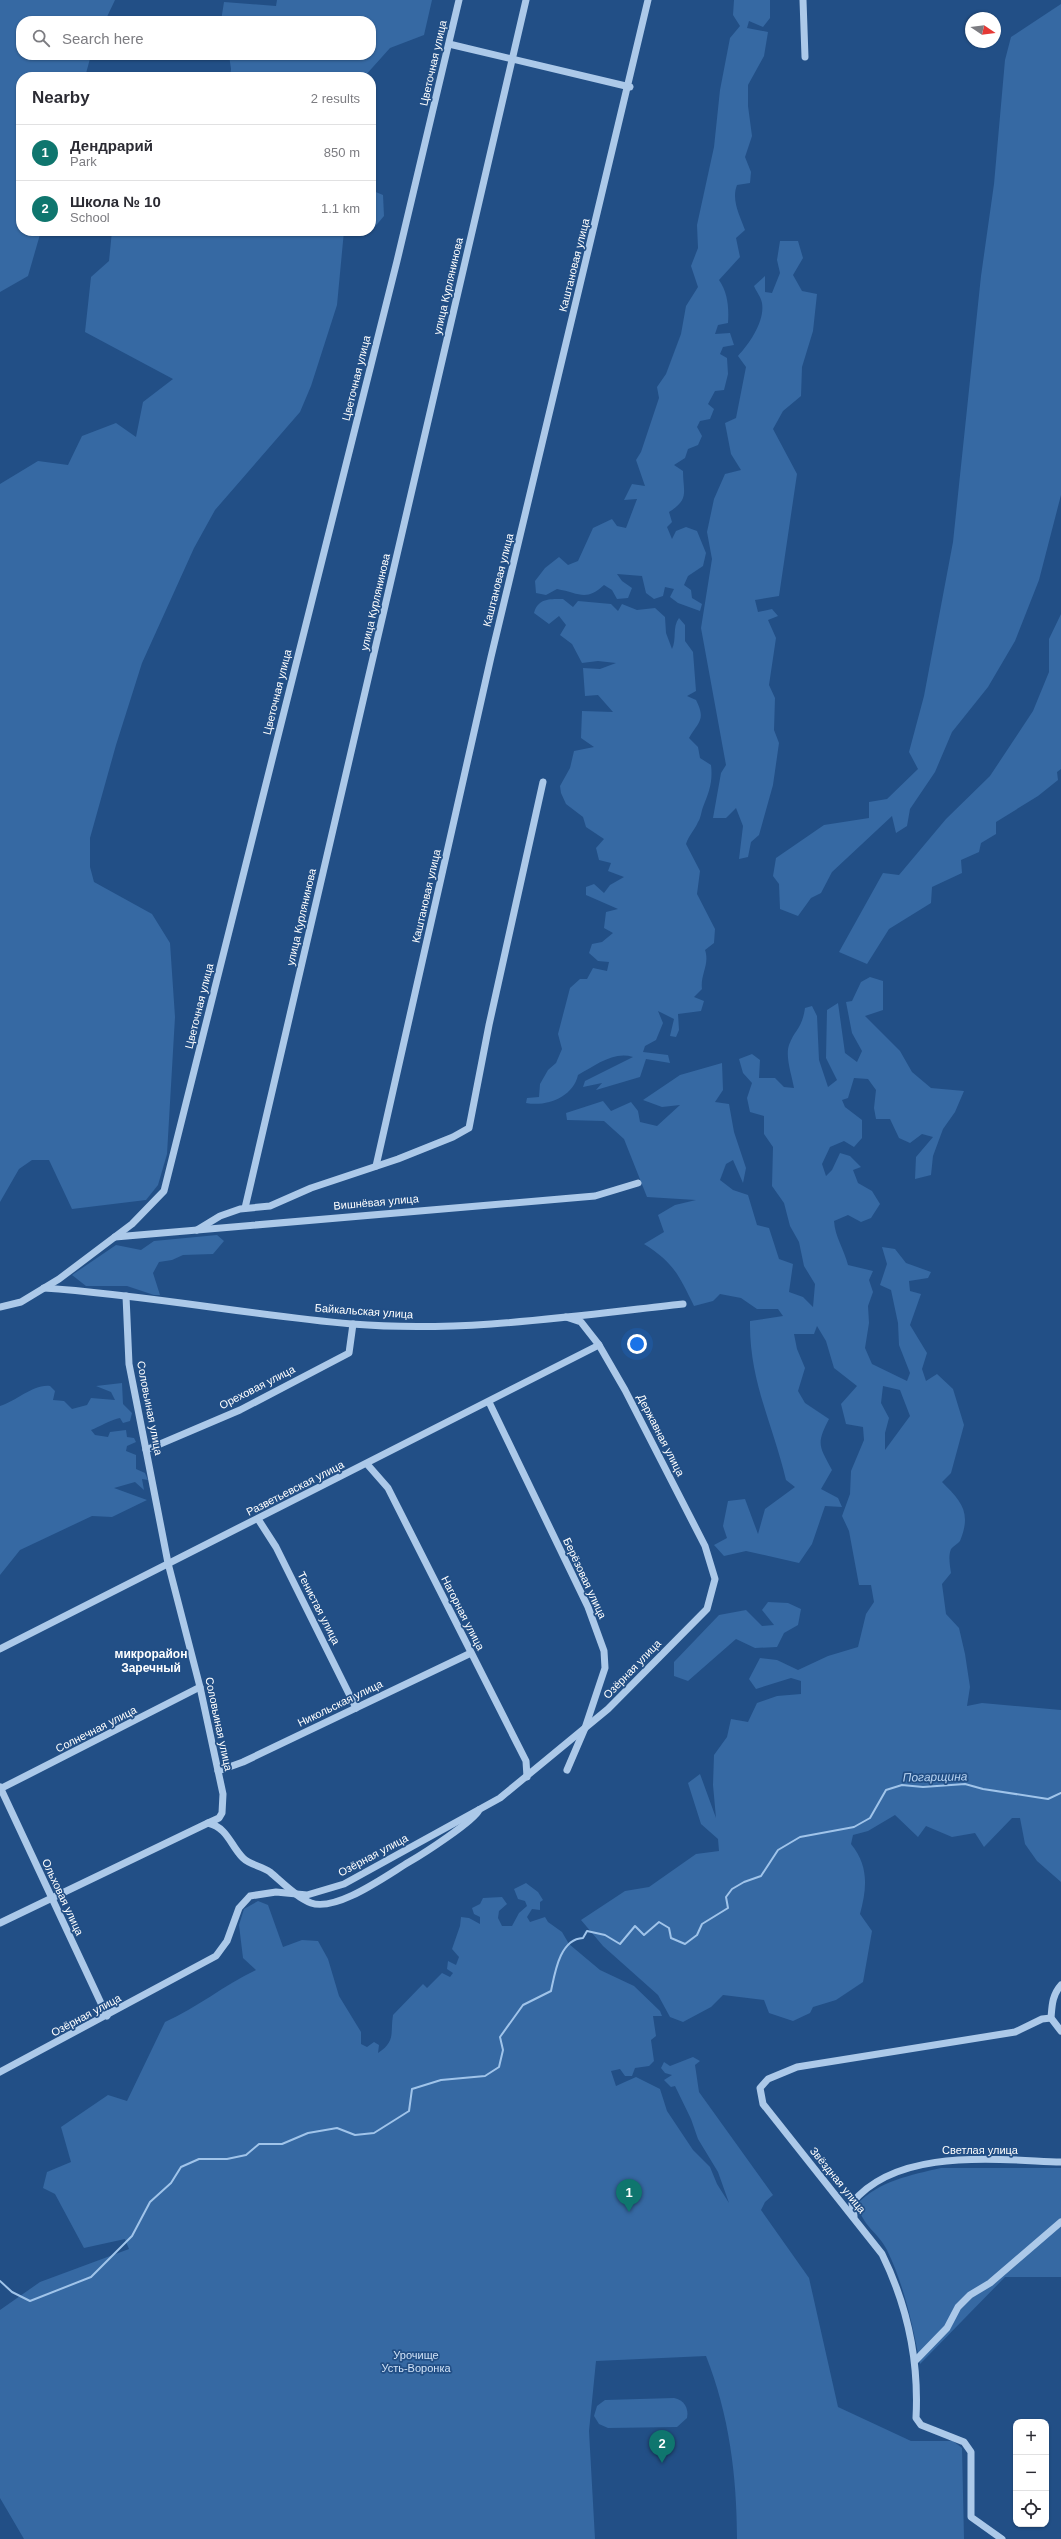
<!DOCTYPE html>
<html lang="en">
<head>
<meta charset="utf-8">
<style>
	:root { --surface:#fff; --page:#f7f7f7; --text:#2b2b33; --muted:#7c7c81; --line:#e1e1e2; --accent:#0f766e }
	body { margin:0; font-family:Helvetica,sans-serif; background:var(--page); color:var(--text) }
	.controls { position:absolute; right:12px; bottom:12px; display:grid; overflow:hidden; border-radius:8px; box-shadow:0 1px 3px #0004 }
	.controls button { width:36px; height:36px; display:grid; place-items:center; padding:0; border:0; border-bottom:1px solid var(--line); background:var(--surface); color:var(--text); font:20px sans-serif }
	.compass { position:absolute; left:965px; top:12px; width:36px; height:36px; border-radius:50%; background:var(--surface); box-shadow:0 1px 3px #0004; rotate:103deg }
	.you { position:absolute; left:637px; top:1344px; width:14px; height:14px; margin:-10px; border:3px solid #fff; border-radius:50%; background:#1a73e8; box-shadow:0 0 0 6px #1a73e833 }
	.badge { display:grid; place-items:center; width:26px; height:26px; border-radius:50%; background:var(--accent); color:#fff; font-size:13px; font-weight:700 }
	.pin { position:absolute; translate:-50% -33px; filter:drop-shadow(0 1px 2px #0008) }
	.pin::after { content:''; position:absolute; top:21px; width:14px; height:12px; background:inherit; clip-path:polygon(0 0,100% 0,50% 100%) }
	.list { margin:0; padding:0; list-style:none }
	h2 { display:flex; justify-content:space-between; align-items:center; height:52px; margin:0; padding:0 16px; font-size:17px }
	h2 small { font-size:13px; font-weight:400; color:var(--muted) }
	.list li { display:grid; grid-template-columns:26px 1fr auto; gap:12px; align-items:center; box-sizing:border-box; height:56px; padding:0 16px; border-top:1px solid var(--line) }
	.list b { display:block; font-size:15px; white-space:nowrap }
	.list p { margin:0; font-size:13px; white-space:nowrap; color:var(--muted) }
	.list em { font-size:13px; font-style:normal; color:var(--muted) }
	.icon { flex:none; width:22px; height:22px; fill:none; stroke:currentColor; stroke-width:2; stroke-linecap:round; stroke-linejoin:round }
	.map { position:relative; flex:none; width:1061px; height:2539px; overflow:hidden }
	.search { position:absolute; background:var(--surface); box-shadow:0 1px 3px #0004; left:16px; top:16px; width:360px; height:44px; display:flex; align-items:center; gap:10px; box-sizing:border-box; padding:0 14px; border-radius:16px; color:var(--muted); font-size:15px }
	.panel { position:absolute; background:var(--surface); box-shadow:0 1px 3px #0004; left:16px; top:72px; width:360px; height:164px; border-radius:16px }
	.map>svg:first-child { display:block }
	.green { fill:#3669a3; fill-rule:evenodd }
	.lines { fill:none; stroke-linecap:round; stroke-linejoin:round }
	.stream { stroke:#a0c4ea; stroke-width:2 }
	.minor { stroke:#acc9e9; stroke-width:7 }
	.labels { text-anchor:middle; stroke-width:3.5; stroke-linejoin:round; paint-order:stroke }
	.street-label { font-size:11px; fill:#fff; stroke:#224f86 }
	.park-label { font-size:11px; fill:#d0e2f7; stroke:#224f86 }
	.neighbourhood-label { font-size:12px; font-weight:bold; fill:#fff; stroke:#224f86 }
	.water-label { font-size:12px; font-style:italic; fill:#b7d3f1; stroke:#224f86 }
</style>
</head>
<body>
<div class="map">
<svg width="1061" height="2539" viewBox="0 0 1061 2539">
	<rect width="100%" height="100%" fill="#224f86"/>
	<g class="green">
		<polygon points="0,0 115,0 105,21 21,21 21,55 91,55 85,77 21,77 21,231 41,231 28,276 0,292"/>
		<polygon points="277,0 432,0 424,35 390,48 364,77 230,77 231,69 229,55 371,55 371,21 221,21 224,2 276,6"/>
		<path d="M734 0H770V18L763 27 749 21 747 28 768 32 764 56 748 85V106L752 136 745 157 751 172 750 183 737 185C731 200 740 216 745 230L736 238 740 257 719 280C728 293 729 308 728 323L718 325 715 334 730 333 734 345 723 347 720 354 727 358 728 374 724 390 715 391 708 404 714 409 710 419 700 421 697 427 702 436 698 445 688 449 685 458 674 465 683 471C683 492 690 499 669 512L672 522 667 527 672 539 676 531 686 527 697 531 706 553 703 566 688 576 684 585 691 590 692 598 702 604 700 611 678 603 670 597 674 589 665 587 663 596 654 599 646 593 642 576 617 574 622 581 632 588 628 598 617 599 612 590 604 585C586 602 579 593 557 589L546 595 536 593 535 581 545 568 559 557 568 565 578 561 593 528 612 519 617 526 626 528 637 499 624 500 632 484 645 486 636 460 641 452 659 398 657 387 666 374 681 334 686 306 698 287 691 266 698 248 697 225 714 147 720 90 730 38 740 26 733 15Z"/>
		<polygon points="1061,4 1061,495 1039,580 1015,641 988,687 952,732 935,772 910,809 907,826 896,833 892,816 832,872 821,893 811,898 798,916 780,909 779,884 773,876 776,858 824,825 869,818 869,802 887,799 918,769 909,752 924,696 953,542 981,276 994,184 1005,60 1011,37"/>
		<polygon points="371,190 383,195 384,216 373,229 371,228"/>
		<polygon points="112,231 344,231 337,305 311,386 300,412 215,510 194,548 142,663 116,745 90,838 90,867 94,882 152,914 170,943 175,1017 167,1154 158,1185 146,1200 72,1209 49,1160 32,1160 19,1169 0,1202 0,484 38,461 68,465 82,436 116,423 136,437 143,402 173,379 85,332 91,277 109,261"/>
		<path d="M780 241H798L803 258 793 275 802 291 817 294 813 331 802 367 801 396 783 411 773 429 797 474 779 596 755 600 758 612 772 609 778 616 768 620 776 638 769 685 775 698 774 730 779 743 773 785 759 835 751 842 748 857 739 859 743 826 736 808 726 818H713L721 773 726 765 701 628 712 559 707 532 714 499 725 474 741 470 731 454 725 423 736 418 746 367 738 356C750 343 765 321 762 303 761 297 756 291 754 286L765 276V292L772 293 780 273 777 260Z"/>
		<path d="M563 599 573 607 578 601 611 604 618 611 622 604 637 610 655 608 665 617 666 633 672 649C677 639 672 627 679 618L685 625V641L693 652 696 691 687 696 696 700C706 720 699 721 689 738L698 747 700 758 711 765C713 782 709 792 703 807 701 812 701 818 698 822 694 831 689 835 686 844L700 871 697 894 715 929 714 943 705 950C710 964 700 975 702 989L694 997 704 1001 701 1011 678 1014 679 1030 676 1037 670 1036 674 1019 658 1011 663 1023 656 1040 645 1046 643 1052 668 1055 670 1063 646 1059 640 1077 596 1090 602 1083 583 1087 585 1081 633 1057C613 1051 595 1066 578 1075 573 1097 547 1107 526 1103L527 1098 539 1097 540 1084 548 1070 556 1063 562 1049 558 1034 570 988 580 979H587L593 968 607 971 609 962 598 961 589 953 592 944 602 942 613 933 604 928 606 912 618 909 586 895V887L594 884 604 893 610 885 624 877 608 871 611 863 599 860 596 848 604 839 586 827 583 817 566 804 561 793 560 786 570 768 574 751 594 747 581 738 582 711 613 712 598 695 585 696 583 668 600 669 616 663 598 661 582 663 572 644 560 635 566 625 559 616 549 624 534 613C538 598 550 599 563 599Z"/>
		<polygon points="1061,614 1061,769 1057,772 1058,780 1038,796 996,822 996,834 981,843 979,852 961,860 962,873 932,887 931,903 889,929 867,964 839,952 883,873 899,875 946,819 990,776 1033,711 1049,672 1049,639"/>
		<path d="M870 977 883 981V1010L865 1016 900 1051 912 1072 931 1088 964 1091 955 1112 943 1129 933 1156 931 1175 915 1179 916 1157 933 1137 922 1134 910 1143 899 1138 890 1119H876L874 1108 876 1090 868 1079 854 1078 848 1098 842 1100 845 1107 862 1120V1138L854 1147 844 1141 830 1147 822 1164 826 1176 832 1170 840 1153 850 1156 861 1167 853 1170 858 1183 872 1191 880 1204 871 1218 861 1222 848 1215 834 1221C835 1237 844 1249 848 1265L873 1271 869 1280 873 1292 868 1306 869 1323 865 1348 872 1364 907 1381 910 1373 899 1345 898 1323 891 1290 880 1285 887 1264 882 1247 895 1249 906 1263 931 1272 928 1278 909 1281 910 1291 921 1294 910 1325 927 1353 922 1369 926 1381 937 1374 953 1389 964 1425 951 1473 942 1482C961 1501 972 1512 960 1541 958 1544 953 1546 951 1549 948 1556 950 1566 951 1573L942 1584 946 1614 959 1628 965 1654 970 1687 967 1706 982 1703 1061 1710V1882L1037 1861 1025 1844 1020 1818H1012L984 1847 975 1833 952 1837 926 1826 918 1837 895 1815 868 1831 853 1835 851 1844C869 1866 867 1888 860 1914L872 1931 863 1982 836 2000 813 2007 810 2013 793 2021 769 2013 764 2000 723 1995 711 2007 683 2022 670 2017 658 1995 603 1946 581 1920 625 1891 649 1887 696 1854 719 1851 718 1839 701 1824 688 1783 700 1774 716 1818 713 1785 714 1755 727 1737 731 1719 748 1722 757 1703 777 1696 801 1694V1681L791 1678 756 1689 749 1679 760 1658 777 1660 798 1670 828 1656 858 1647 866 1614 874 1602 871 1585H859L849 1531 842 1516 850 1494 851 1471 864 1440 863 1427 846 1424 841 1404 857 1386 834 1368 826 1341 817 1326 814 1334H794L797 1349 805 1368 798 1391 805 1403 829 1419C816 1444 819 1446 832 1470L821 1489 838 1498 842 1507 825 1506 812 1544 799 1563 746 1551 724 1556 714 1545 727 1538 723 1526 728 1501 745 1499 758 1534 765 1509 795 1487 786 1480C773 1424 749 1381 750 1321L783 1316 778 1309H757L741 1298 720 1294 713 1301 694 1306C679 1275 673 1262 644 1244L664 1232 658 1215 675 1205 696 1200 647 1197 624 1139 604 1121 567 1120 566 1113 603 1101 611 1111 631 1102 638 1111 640 1122 657 1126 680 1105 662 1107 643 1100 680 1075 722 1063 723 1090 715 1102 729 1104 734 1132 746 1168 743 1183 733 1160 726 1164 720 1180 733 1190 748 1195 757 1225 769 1228 779 1259 793 1264 789 1292 803 1297 813 1307 815 1284 804 1266 799 1242 790 1226 784 1203 772 1186 773 1147 764 1134V1116L750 1112 747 1098 752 1083 743 1073 739 1059 752 1054 760 1060 759 1078H775L784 1087 794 1088C792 1076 785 1057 789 1045 795 1029 802 1029 805 1008L812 1006 817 1016 819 1060 828 1087 837 1080 826 1058 827 1010 838 1003 845 1053 857 1062 862 1051 852 1033 846 1002 852 1001 861 982ZM883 1386 900 1390 910 1416 885 1450V1433L889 1418 881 1403Z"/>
		<polygon points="217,1235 224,1241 213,1254 183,1255 172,1260 159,1262 153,1273 160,1295 154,1295 127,1286 86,1286 72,1275 116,1245 141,1250 154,1241"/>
		<path d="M122 1383 123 1404 132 1413 130 1421 123 1423 120 1418C112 1419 99 1427 91 1430L95 1435 108 1437 110 1432 126 1430 127 1437 134 1438 136 1442 127 1446 126 1451 136 1455V1469L145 1473 148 1480 142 1479 144 1490 135 1482 114 1488 147 1500 112 1517 92 1516 20 1550 0 1575V1406C17 1401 33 1384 50 1386L55 1391 53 1400 64 1401 72 1409 87 1405 91 1398 115 1400 111 1392 96 1386Z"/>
		<polygon points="768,1602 788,1603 801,1609 798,1625 784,1633 777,1647 755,1648 736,1639 688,1681 674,1676 674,1662 719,1615 746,1610 762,1626 774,1625 762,1610"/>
		<path d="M526 1883 538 1892 543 1900 540 1902V1910L532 1909 527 1917 530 1922 545 1917 548 1922 562 1932 569 1944 600 1970 634 1986 660 2011 662 2016H653L656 2036 651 2040 654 2061 649 2066 635 2068 632 2076H625L620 2069 611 2071 616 2086 636 2077 660 2089 667 2111 693 2150 710 2167 717 2184 729 2203 718 2172 698 2139 691 2119 675 2086 671 2087 664 2080 672 2075 665 2073 661 2068 664 2062 670 2066 693 2057 700 2061 695 2065 699 2092 773 2195 765 2202 761 2210 809 2278 838 2407 911 2441H953L962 2448 964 2539H737C737 2476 729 2414 706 2356L596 2361 589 2431 595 2539H24L0 2498V2310L40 2282 129 2249 125 2239 84 2248 55 2194 43 2188 47 2172 71 2162 61 2127 108 2095 127 2101 165 2022C197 2008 224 1985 256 1970L243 1958 239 1925 244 1909 258 1901 268 1905 283 1947 302 1940 318 1941 328 1959 339 1996 361 2032V2044L367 2047 374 2042 379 2045 378 2053C396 2041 390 2034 393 2015L423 1984 427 1988 442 1973 450 1977 453 1973 447 1969 448 1961 456 1965 459 1957 452 1949 460 1926 461 1917 469 1918 480 1924V1917L474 1914 472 1908 480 1904 483 1898 502 1897 507 1904 499 1911 498 1918 502 1926H512L519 1913 527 1906 525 1901 518 1899 514 1889Z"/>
		<path d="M941 2168H1061V2277H1005L920 2364C913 2326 904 2285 887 2250 878 2232 863 2227 857 2204 879 2181 911 2175 941 2168Z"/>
		<path d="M674 2398C684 2400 689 2408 687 2418L677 2427 608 2428 599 2424 594 2416 597 2406 605 2400Z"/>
	</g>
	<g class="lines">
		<path class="stream" d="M0 2281 12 2292 30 2301 91 2277 132 2236 150 2202 171 2183 181 2167 199 2159H227L246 2155 259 2144H282L308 2133 337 2128 355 2135 374 2133 409 2111 412 2089 441 2080 485 2076 499 2067 503 2050 500 2037 523 2005 551 1991C555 1972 560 1939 583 1938L587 1931 605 1935 620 1944 635 1926 644 1935 659 1922 669 1928 671 1938 685 1944 697 1935 702 1924 728 1908 726 1897 732 1889 744 1882 761 1876 778 1850 800 1837 854 1827 870 1818 886 1790 902 1785 923 1787 965 1784 983 1789 1048 1799 1061 1793"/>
		<g class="minor">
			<polyline points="803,0 805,57"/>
			<polyline points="449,44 630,87"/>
			<polyline points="376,1166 491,657 648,0"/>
			<polyline points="245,1208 526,0"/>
			<polyline points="197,1230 220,1216 240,1209 270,1206 311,1188 398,1159 453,1137 469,1128 489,1025 543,782"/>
			<polyline points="115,1237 595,1196 638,1183"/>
			<path d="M44 1288C147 1295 249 1315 352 1324 463 1333 573 1316 683 1304"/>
			<path d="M126 1296 129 1364 146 1450 168 1563 200 1687 223 1794 222 1813 219 1818 208 1823C228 1828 230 1845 243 1858 250 1865 262 1866 270 1872 282 1882 297 1898 311 1903 337 1912 387 1875 409 1862 423 1854 474 1821 479 1810"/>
			<polyline points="0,1307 21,1302 59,1279 132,1224 164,1191 397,261 459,0"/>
			<polyline points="489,1402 588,1607 604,1651 605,1668 585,1728 567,1770"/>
			<polyline points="146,1450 240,1410 349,1353 353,1324"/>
			<polyline points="367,1464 388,1488 526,1761 527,1777"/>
			<polyline points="258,1519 276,1547 356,1708"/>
			<polyline points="0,1649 599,1345"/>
			<polyline points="218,1771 243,1762 471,1653"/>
			<polyline points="0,1787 107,2016"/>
			<polyline points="0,1789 200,1687"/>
			<polyline points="0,1923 208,1823"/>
			<path d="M1061 1985C1052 1995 1052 2006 1051 2018L1061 2031"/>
			<polyline points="0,2072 216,1956 227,1941 239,1908 250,1896 276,1892 307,1895 344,1884 500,1798 608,1709 707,1609 715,1579 705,1546 625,1390 599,1345 581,1322 566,1317"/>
			<path d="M854 2216 852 2203C898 2147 996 2160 1061 2162"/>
			<polyline points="915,2361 947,2328 958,2307 970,2295 990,2283 1061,2222"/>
			<path d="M1002 2539 971 2517V2452L964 2442 921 2425 916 2418C919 2362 907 2305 882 2254L763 2104 760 2088 768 2079 797 2067 1015 2032 1042 2019 1051 2018"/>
		</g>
	</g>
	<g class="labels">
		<g class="street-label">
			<text transform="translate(433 63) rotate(-77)" y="4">Цветочная улица</text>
			<text transform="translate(574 265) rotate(-76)" y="4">Каштановая улица</text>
			<text transform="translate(448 286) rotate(-77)" y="4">улица Курлянинова</text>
			<text transform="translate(356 378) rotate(-76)" y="4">Цветочная улица</text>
			<text transform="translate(498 580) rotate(-76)" y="4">Каштановая улица</text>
			<text transform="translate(375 602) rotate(-77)" y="4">улица Курлянинова</text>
			<text transform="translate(277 692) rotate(-76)" y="4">Цветочная улица</text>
			<text transform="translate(426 896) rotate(-77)" y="4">Каштановая улица</text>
			<text transform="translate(301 917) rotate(-77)" y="4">улица Курлянинова</text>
			<text transform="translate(199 1006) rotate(-76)" y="4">Цветочная улица</text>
			<text transform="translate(376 1202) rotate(-5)" y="4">Вишнёвая улица</text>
			<text transform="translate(364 1311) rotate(4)" y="4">Байкальская улица</text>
			<text transform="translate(257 1387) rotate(-27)" y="4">Ореховая улица</text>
			<text transform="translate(150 1408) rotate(79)" y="4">Соловьиная улица</text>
			<text transform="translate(661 1435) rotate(63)" y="4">Державная улица</text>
			<text transform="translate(295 1488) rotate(-27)" y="4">Разветьевская улица</text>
			<text transform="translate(585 1578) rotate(65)" y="4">Берёзовая улица</text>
			<text transform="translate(319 1608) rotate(63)" y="4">Тенистая улица</text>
			<text transform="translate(463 1613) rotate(63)" y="4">Нагорная улица</text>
			<text transform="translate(632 1669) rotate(-46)" y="4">Озёрная улица</text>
			<text transform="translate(340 1703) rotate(-26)" y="4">Никольская улица</text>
			<text transform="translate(219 1724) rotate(78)" y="4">Соловьиная улица</text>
			<text transform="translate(96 1729) rotate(-27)" y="4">Солнечная улица</text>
			<text transform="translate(373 1855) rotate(-28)" y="4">Озёрная улица</text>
			<text transform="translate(63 1897) rotate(65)" y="4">Ольховая улица</text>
			<text transform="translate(86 2015) rotate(-28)" y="4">Озёрная улица</text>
			<text x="980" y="2154">Светлая улица</text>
			<text transform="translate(838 2180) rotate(51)" y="4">Звёздная улица</text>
		</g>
		<g class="park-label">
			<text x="416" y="2359">Урочище<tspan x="416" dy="13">Усть-Воронка</tspan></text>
		</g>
		<g class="neighbourhood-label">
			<text x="151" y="1658">микрорайон<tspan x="151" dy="14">Заречный</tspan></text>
		</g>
		<g class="water-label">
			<text transform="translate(935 1777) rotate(-1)" y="4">Погарщина</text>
		</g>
	</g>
</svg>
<div class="controls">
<button>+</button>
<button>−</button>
<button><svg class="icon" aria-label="locate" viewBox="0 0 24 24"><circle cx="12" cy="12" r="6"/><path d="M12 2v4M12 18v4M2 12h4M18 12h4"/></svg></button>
</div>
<svg class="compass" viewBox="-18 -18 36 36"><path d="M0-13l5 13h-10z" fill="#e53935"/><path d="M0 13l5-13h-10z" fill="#7c7c81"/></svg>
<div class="you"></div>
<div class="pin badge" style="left:629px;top:2212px">1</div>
<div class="pin badge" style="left:662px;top:2463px">2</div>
<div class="search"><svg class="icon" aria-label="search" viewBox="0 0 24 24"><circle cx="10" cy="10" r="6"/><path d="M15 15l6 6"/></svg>Search here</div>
<section class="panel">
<h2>Nearby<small>2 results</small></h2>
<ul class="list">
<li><span class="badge">1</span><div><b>Дендрарий</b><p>Park</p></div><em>850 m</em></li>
<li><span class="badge">2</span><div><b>Школа № 10</b><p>School</p></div><em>1.1 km</em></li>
</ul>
</section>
</div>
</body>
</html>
